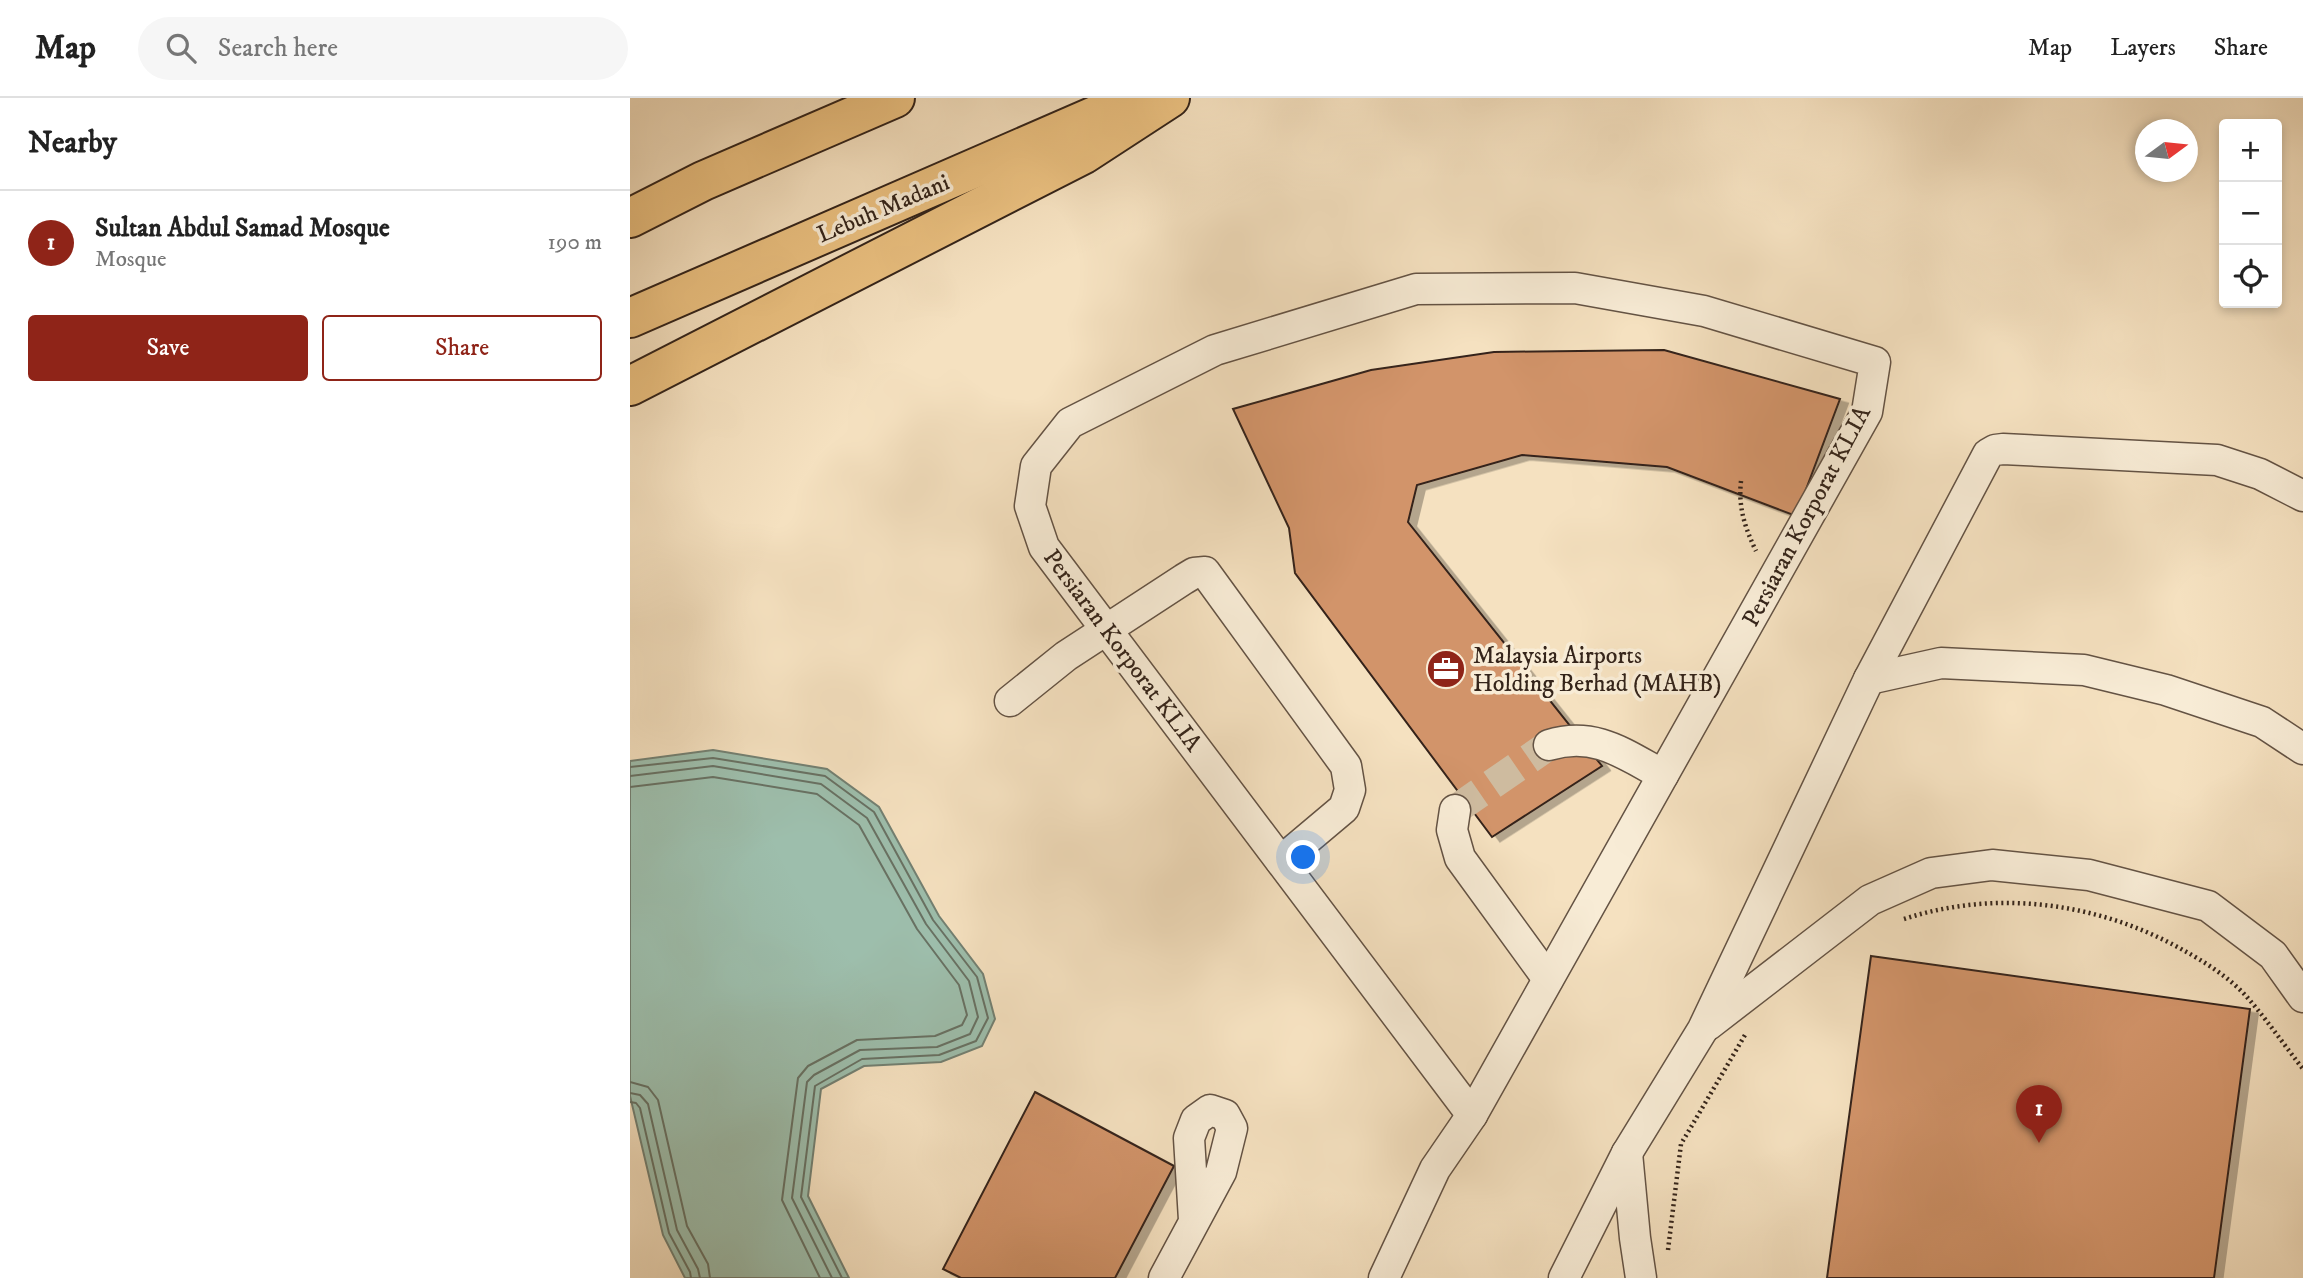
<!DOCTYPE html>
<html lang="en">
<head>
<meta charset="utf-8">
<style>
	:root { --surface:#fff; --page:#f6f6f6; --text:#222; --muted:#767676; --line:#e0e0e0; --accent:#8f2418 }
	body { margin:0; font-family:"IM FELL DW Pica",serif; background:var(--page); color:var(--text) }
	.controls { position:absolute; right:21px; top:21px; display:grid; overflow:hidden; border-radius:7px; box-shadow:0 4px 10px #0003 }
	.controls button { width:63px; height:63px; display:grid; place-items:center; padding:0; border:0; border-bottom:2px solid var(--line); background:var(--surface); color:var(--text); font:35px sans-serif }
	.compass { position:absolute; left:1505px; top:21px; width:63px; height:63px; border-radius:50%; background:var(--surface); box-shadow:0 4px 10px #0003; rotate:75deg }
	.you { position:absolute; left:674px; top:760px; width:24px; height:24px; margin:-18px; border:5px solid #fff; border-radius:50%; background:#1a73e8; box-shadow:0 0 0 10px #1a73e833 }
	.badge { display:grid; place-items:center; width:46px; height:46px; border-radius:50%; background:var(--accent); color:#fff; font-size:23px; font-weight:700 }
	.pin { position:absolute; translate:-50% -58px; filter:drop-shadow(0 2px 4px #0008) }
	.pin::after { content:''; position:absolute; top:37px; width:24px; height:21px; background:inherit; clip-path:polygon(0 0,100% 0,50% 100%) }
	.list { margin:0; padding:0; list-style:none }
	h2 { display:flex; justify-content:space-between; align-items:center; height:91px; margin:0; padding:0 28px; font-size:30px }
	h2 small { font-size:23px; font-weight:400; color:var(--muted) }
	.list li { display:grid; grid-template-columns:46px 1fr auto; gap:21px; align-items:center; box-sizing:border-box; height:105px; padding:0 28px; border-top:2px solid var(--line) }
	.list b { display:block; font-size:26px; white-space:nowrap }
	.list p { margin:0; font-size:23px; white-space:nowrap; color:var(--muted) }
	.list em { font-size:23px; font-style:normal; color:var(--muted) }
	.actions { display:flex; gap:14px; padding:21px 28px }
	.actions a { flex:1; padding:16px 0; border:2px solid var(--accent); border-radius:7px; text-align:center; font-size:24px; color:var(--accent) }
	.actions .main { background:var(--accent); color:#fff }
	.icon { flex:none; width:38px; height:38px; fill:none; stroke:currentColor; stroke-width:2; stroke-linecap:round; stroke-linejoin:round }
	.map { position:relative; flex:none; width:1673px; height:1180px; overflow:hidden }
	header { display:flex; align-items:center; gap:42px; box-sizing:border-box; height:98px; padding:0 35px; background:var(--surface); border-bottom:2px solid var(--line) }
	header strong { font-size:33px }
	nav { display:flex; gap:38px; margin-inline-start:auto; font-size:24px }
	.search { width:490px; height:63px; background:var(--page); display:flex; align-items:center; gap:18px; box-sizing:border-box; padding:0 24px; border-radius:38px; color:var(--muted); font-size:26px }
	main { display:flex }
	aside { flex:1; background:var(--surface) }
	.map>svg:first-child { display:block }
	.water { fill:#9dbeac; stroke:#738072; stroke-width:2 }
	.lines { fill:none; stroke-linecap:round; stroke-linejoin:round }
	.shore { stroke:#687163; stroke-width:2 }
	.building { fill:#d2946a; stroke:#34241a; stroke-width:2; filter:url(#shadow) }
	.minor-tunnel { stroke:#cebb9f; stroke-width:30; stroke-dasharray:30 15; stroke-linecap:butt }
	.minor-casing { stroke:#645344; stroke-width:33 }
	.highway-casing { stroke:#34241a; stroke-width:42 }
	.path { stroke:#34241a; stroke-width:4.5; stroke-dasharray:2 3.5; stroke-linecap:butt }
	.minor { stroke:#f8ecd6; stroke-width:30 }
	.highway { stroke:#eac080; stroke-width:38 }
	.labels { text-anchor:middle; stroke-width:7; stroke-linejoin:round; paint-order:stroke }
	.street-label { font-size:24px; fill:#34241a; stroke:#f8ecd6 }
	.poi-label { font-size:24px; fill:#34241a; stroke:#f8ecd6; text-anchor:start }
</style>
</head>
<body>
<header>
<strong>Map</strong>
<div class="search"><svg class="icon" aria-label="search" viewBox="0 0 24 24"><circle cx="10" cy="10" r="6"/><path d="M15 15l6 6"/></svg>Search here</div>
<nav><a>Map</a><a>Layers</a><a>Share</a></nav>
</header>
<main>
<aside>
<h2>Nearby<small></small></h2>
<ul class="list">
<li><span class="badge">1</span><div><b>Sultan Abdul Samad Mosque</b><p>Mosque</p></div><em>190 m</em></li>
</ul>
<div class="actions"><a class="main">Save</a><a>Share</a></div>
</aside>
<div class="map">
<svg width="1673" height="1180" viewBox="0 0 1673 1180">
	<defs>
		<filter id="shadow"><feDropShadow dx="8" dy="4.5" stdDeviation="0" flood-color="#0004"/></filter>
	</defs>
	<rect width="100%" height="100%" fill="#f5e1c0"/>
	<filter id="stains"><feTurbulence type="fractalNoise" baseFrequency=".00286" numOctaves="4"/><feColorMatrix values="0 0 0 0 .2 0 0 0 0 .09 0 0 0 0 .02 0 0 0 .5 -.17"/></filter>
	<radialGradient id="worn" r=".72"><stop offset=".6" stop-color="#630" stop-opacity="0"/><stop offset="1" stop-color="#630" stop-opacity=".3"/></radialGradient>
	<polygon class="water" points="83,652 197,671 249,709 309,818 353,876 365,921 352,948 311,964 234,968 191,991 178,1098 219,1180 55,1180 33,1137 0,998 0,663"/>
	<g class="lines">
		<g class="shore">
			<polyline points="0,669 83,660 195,678 244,714 303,822 347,879 358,920 346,943 309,957 232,961 185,988 171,1099 212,1180"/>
			<polyline points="0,678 83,668 191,686 237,720 296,826 339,883 348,919 340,936 307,949 230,952 184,977 177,984 162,1100 202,1180"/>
			<polyline points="0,689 83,679 187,696 229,727 287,831 329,887 337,917 332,927 305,938 227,942 178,968 168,980 152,1102 190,1180"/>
			<polyline points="0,984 18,989 28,1002 57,1128 78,1166 80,1180"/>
			<polyline points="0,995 10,997 18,1006 47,1132 68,1171 70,1180"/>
			<polyline points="0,1004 6,1005 10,1010 39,1135 60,1174 61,1180"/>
		</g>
	</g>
	<g class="building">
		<polygon points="1034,252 1210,301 1166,418 1037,369 892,357 787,387 778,424 972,668 862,739 665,475 659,430 603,311 741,272 864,254"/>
		<polygon points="1241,858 1620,911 1584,1180 1197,1180"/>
		<polygon points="405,994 544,1068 485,1180 331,1180 313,1171"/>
	</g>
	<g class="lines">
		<polyline class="minor-tunnel" points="825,712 919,647"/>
		<g class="minor-casing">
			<g id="minor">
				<polygon points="945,190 1074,213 1245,264 1237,314 842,1017 414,449 400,408 406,368 440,325 585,252 786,191"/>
				<polyline points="1239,581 1311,565 1454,572 1536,592 1632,624 1673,651"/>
				<polyline points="380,603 436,558 554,481 564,475 575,474 716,668 720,692 714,710 651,763"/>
				<path d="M919 647C965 633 994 656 1033 677"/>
				<polyline points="825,712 822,732 830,760 918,881"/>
				<polyline points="1078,927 1240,802 1301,775 1362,767 1459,777 1578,808 1643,857 1673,899"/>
				<polyline points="997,1055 1005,1140 1011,1180"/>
				<polyline points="534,1180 591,1074 602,1030 595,1017 580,1012 566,1022 559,1040 564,1122"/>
				<polyline points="754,1180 805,1071 842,1017"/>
				<polyline points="934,1180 997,1055 1073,931 1239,581 1358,356 1365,352 1373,351 1587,362 1630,376 1673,398"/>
			</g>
		</g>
		<g class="highway-casing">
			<g id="highway">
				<polyline points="0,120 73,83 265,0"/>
				<polyline points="0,220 506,0"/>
				<polyline points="0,288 454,56 540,0"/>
			</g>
		</g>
		<g class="path">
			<path d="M1111 383C1108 409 1115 430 1126 453"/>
			<path d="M1274 821C1366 791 1468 804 1553 852 1575 864 1600 880 1617 899 1637 922 1655 948 1673 971"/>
			<polyline points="1038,1152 1051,1046 1115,937"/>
		</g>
		<use href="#minor" class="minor"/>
		<use href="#highway" class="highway"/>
	</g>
	<defs>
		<g id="office-disc" transform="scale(2.0125)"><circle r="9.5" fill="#8f2418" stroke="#f8ecd6"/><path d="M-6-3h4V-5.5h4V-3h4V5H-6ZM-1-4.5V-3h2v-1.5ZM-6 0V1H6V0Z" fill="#fff"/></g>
	</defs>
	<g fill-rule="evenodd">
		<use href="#office-disc" x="816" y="571"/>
	</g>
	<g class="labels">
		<g class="street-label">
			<text transform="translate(253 110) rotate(-23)" y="8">Lebuh Madani</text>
			<text transform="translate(1176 418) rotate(-62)" y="8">Persiaran Korporat KLIA</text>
			<text transform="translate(493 552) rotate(53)" y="8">Persiaran Korporat KLIA</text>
		</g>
		<g class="poi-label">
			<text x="843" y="565">Malaysia Airports<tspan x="843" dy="28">Holding Berhad (MAHB)</tspan></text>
		</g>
	</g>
	<rect width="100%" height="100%" filter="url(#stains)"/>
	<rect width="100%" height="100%" fill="url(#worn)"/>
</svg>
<div class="controls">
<button>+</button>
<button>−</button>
<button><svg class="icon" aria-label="locate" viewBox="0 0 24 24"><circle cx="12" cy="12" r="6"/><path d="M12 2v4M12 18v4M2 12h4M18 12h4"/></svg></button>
</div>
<svg class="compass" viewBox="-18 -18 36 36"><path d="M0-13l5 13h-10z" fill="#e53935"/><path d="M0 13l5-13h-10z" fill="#767676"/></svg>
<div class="you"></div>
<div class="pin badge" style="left:1409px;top:1045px">1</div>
</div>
</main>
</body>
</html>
